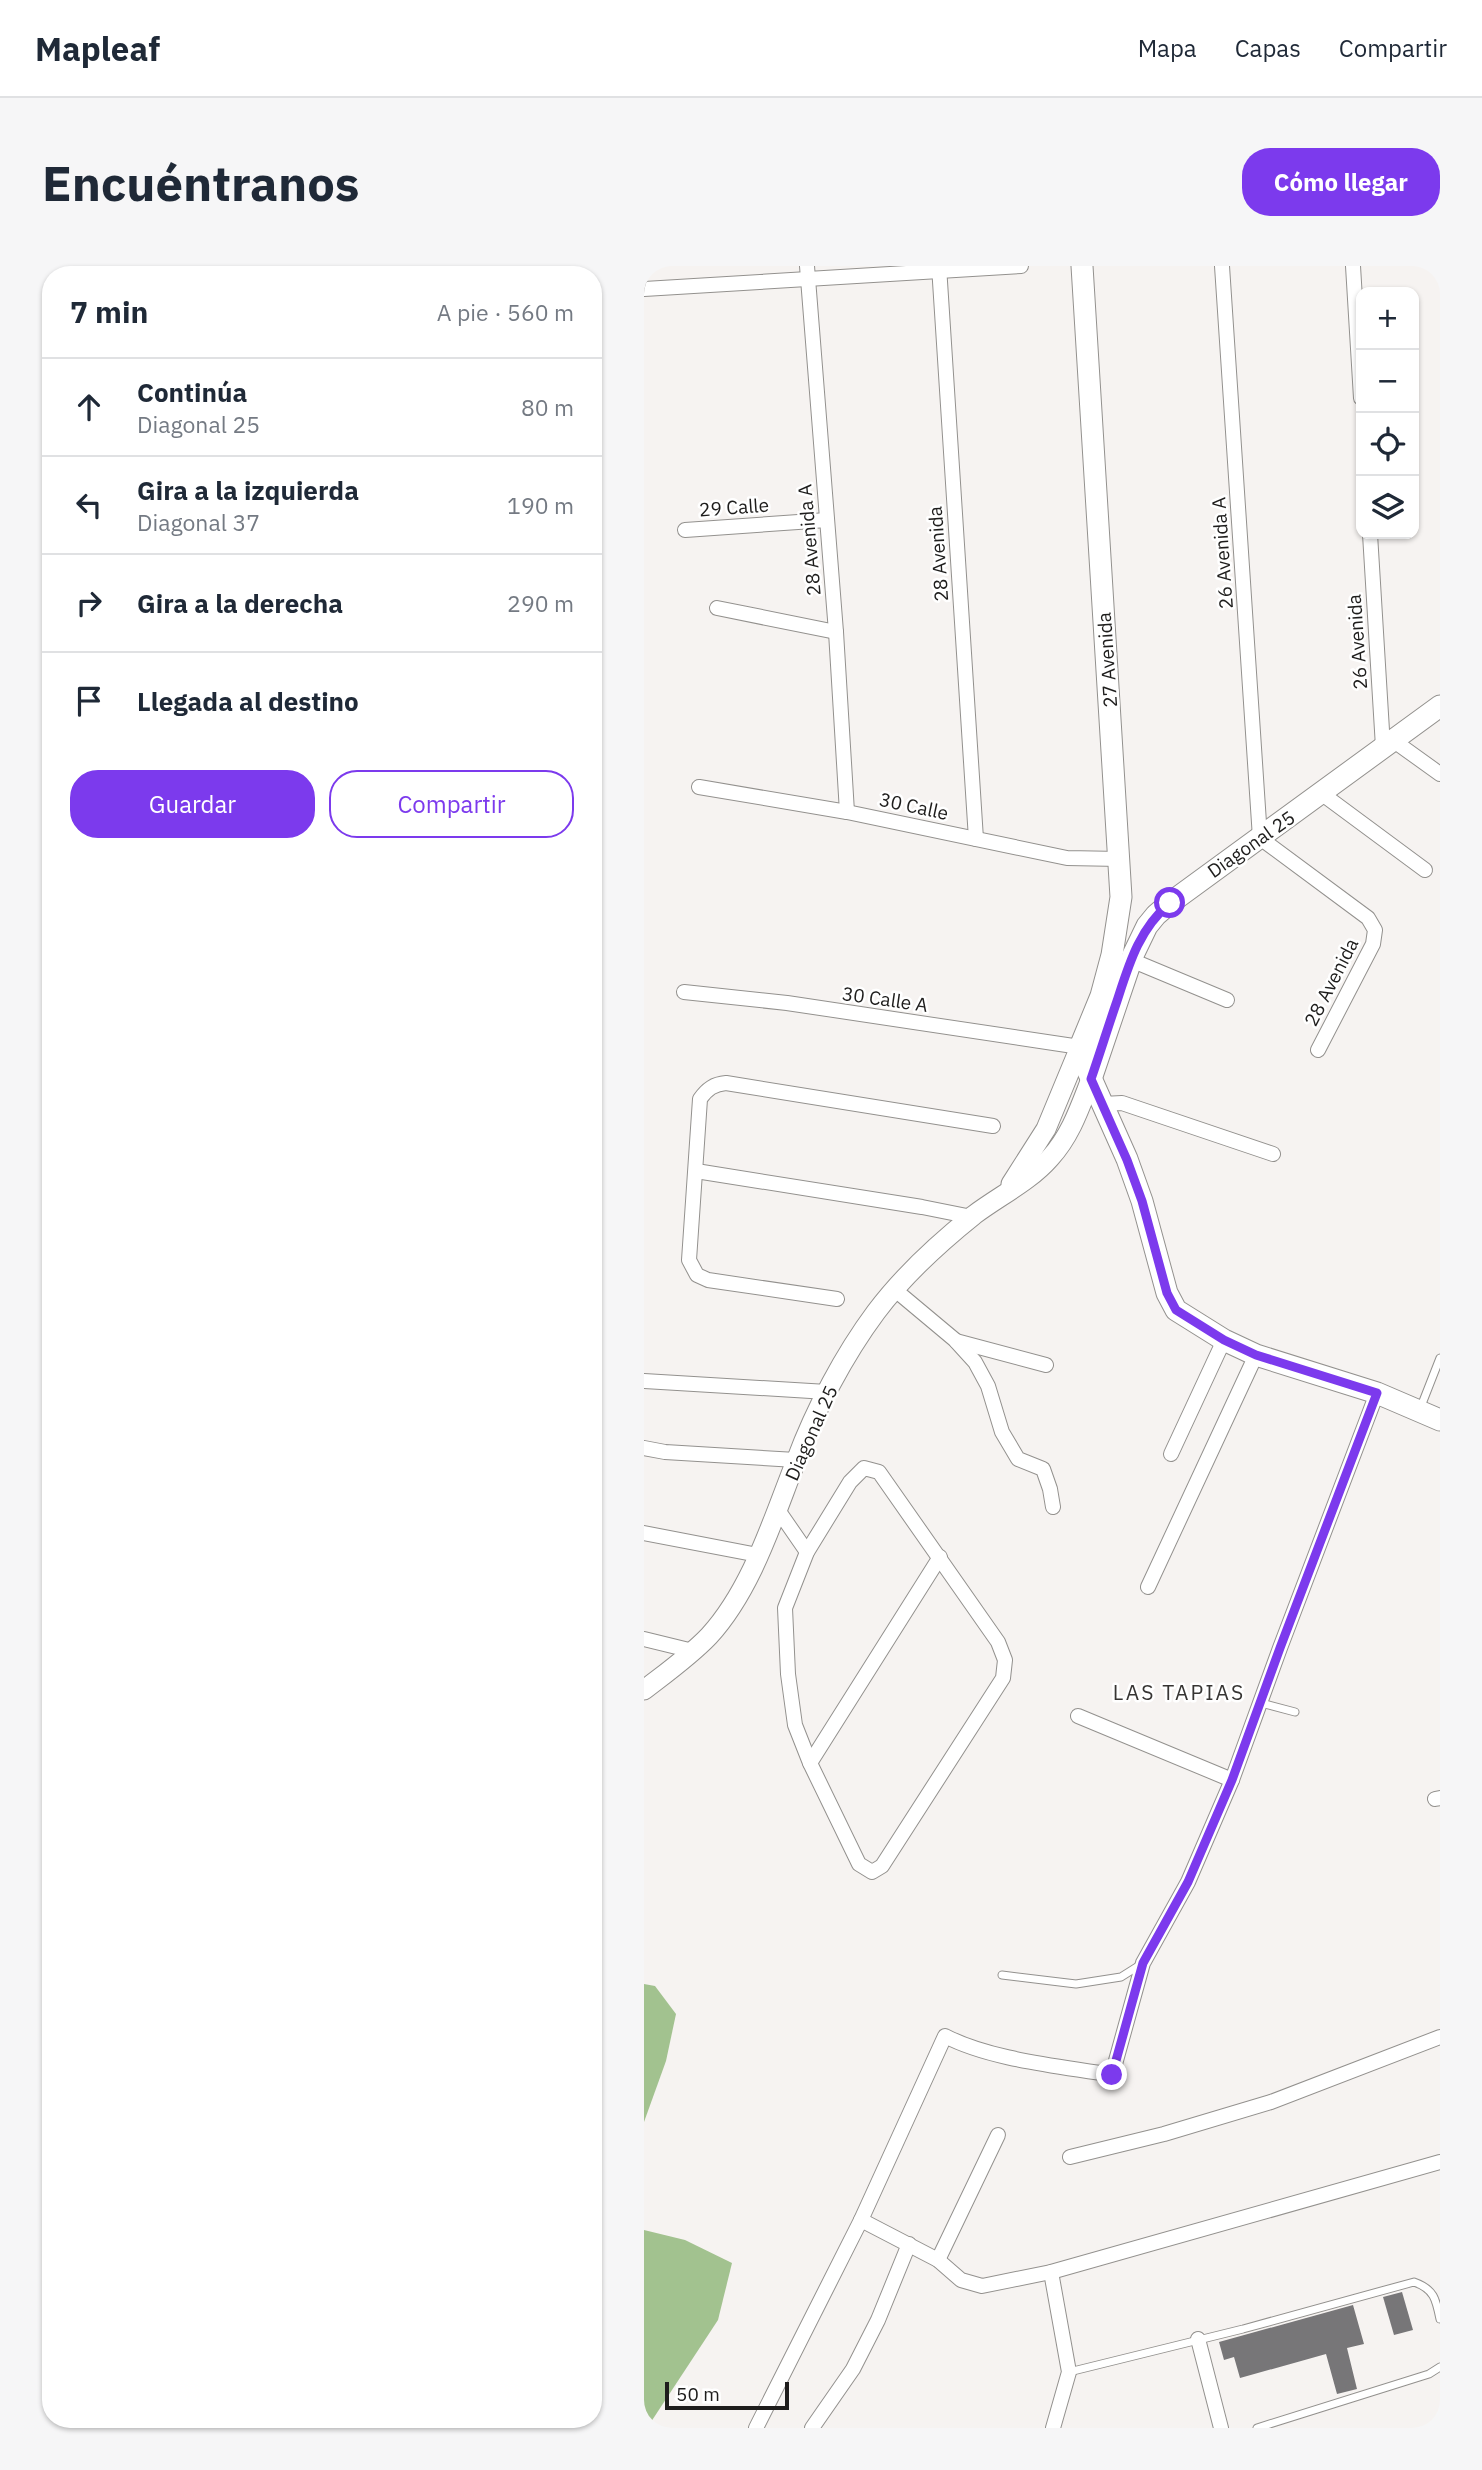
<!DOCTYPE html>
<html lang="es">
<head>
<meta charset="utf-8">
<style>
	:root { --surface:#fff; --page:#f6f6f7; --text:#1f2937; --muted:#747a83; --line:#e0e1e3; --accent:#7c3aed }
	body { margin:0; font-family:"IBM Plex Sans",sans-serif; background:var(--page); color:var(--text) }
	.controls { position:absolute; right:21px; top:21px; display:grid; overflow:hidden; border-radius:14px; box-shadow:0 2px 5px #0004 }
	.controls button { width:63px; height:63px; display:grid; place-items:center; padding:0; border:0; border-bottom:2px solid var(--line); background:var(--surface); color:var(--text); font:35px sans-serif }
	.scale { position:absolute; left:21px; bottom:18px; width:124px; box-sizing:border-box; padding-left:7px; border:4px solid #1e1d1c; border-top:0; font-size:19px; line-height:24px; white-space:nowrap; color:#1e1d1c; -webkit-text-stroke:5px #fff; paint-order:stroke }
	.stop { position:absolute; width:21px; height:21px; margin:-16px; border:5px solid #7c3aed; border-radius:50%; background:#fff }
	.stop.end { background:#7c3aed; border-color:#fff; box-shadow:0 2px 7px #0008 }
	.list { margin:0; padding:0; list-style:none }
	h2 { display:flex; justify-content:space-between; align-items:center; height:91px; margin:0; padding:0 28px; font-size:30px }
	h2 small { font-size:23px; font-weight:400; color:var(--muted) }
	.list li { display:grid; grid-template-columns:46px 1fr auto; gap:21px; align-items:center; box-sizing:border-box; height:98px; padding:0 28px; border-top:2px solid var(--line) }
	.list b { display:block; font-size:26px; white-space:nowrap }
	.list p { margin:0; font-size:23px; white-space:nowrap; color:var(--muted) }
	.list em { font-size:23px; font-style:normal; color:var(--muted) }
	.actions { display:flex; gap:14px; padding:21px 28px }
	.actions a { flex:1; padding:16px 0; border:2px solid var(--accent); border-radius:28px; text-align:center; font-size:24px; color:var(--accent) }
	.actions .main { background:var(--accent); color:#fff }
	.icon { flex:none; width:38px; height:38px; fill:none; stroke:currentColor; stroke-width:2; stroke-linecap:round; stroke-linejoin:round }
	.map { position:relative; flex:none; width:796px; height:2162px; overflow:hidden; border-radius:28px }
	header { display:flex; align-items:center; gap:42px; box-sizing:border-box; height:98px; padding:0 35px; background:var(--surface); border-bottom:2px solid var(--line) }
	header strong { font-size:33px }
	nav { display:flex; gap:38px; margin-inline-start:auto; font-size:24px }
	.intro { display:flex; align-items:center; justify-content:space-between; box-sizing:border-box; height:168px; padding:0 42px }
	h1 { margin:0; font-size:49px }
	.button { padding:18px 32px; border-radius:28px; background:var(--accent); color:#fff; font-size:24px; font-weight:700 }
	main { display:flex; gap:42px; padding:0 42px }
	aside { flex:1; background:var(--surface); border-radius:28px; box-shadow:0 2px 5px #0004 }
	.map>svg:first-child { display:block }
	.forest { fill:#a2c28f }
	.building { fill:#777678 }
	.lines { fill:none; stroke-linecap:round; stroke-linejoin:round }
	.service-casing { stroke:#93918e; stroke-width:9 }
	.minor-casing { stroke:#93918e; stroke-width:16 }
	.tertiary-casing { stroke:#93918e; stroke-width:21 }
	.secondary-casing { stroke:#93918e; stroke-width:23 }
	.service { stroke:#fff; stroke-width:7 }
	.minor { stroke:#fff; stroke-width:14 }
	.tertiary { stroke:#fff; stroke-width:19 }
	.secondary { stroke:#fff; stroke-width:21 }
	.route { stroke:#7c3aed; stroke-width:9 }
	.labels { text-anchor:middle; stroke-width:5; stroke-linejoin:round; paint-order:stroke }
	.street-label { font-size:19px; fill:#1e1d1c; stroke:#fff }
	.neighbourhood-label { font-size:21px; letter-spacing:2px; fill:#373533; stroke:#fff }
</style>
</head>
<body>
<header>
<strong>Mapleaf</strong>
<nav><a>Mapa</a><a>Capas</a><a>Compartir</a></nav>
</header>
<div class="intro"><h1>Encuéntranos</h1><a class="button">Cómo llegar</a></div>
<main>
<aside>
<h2>7 min<small>A pie · 560 m</small></h2>
<ul class="list">
<li><svg class="icon" aria-label="ahead" viewBox="0 0 24 24"><path d="M12 20V5M6 11l6-6 6 6"/></svg><div><b>Continúa</b><p>Diagonal 25</p></div><em>80 m</em></li>
<li><svg class="icon" aria-label="left" viewBox="0 0 24 24"><path d="M17 20v-9H6M10 6l-5 5 5 5"/></svg><div><b>Gira a la izquierda</b><p>Diagonal 37</p></div><em>190 m</em></li>
<li><svg class="icon" aria-label="right" viewBox="0 0 24 24"><path d="M7 20v-9h11M14 6l5 5-5 5"/></svg><div><b>Gira a la derecha</b></div><em>290 m</em></li>
<li><svg class="icon" aria-label="arrive" viewBox="0 0 24 24"><path d="M6 21V4h12l-3 4 3 4H6"/></svg><div><b>Llegada al destino</b></div></li>
</ul>
<div class="actions"><a class="main">Guardar</a><a>Compartir</a></div>
</aside>
<div class="map">
<svg width="796" height="2162" viewBox="0 0 796 2162">
	<rect width="100%" height="100%" fill="#f6f3f1"/>
	<g class="forest">
		<polygon points="0,1718 11,1720 32,1748 22,1795 0,1856"/>
		<polygon points="0,1964 41,1974 88,1997 74,2054 3,2162 0,2162"/>
	</g>
	<g class="building">
		<polygon points="758,2026 769,2064 750,2069 739,2031"/>
		<polygon points="709,2039 720,2078 703,2082 713,2123 693,2128 682,2088 596,2112 590,2091 580,2094 575,2076"/>
	</g>
	<g class="lines">
		<g class="service-casing">
			<g id="service">
				<polyline points="776,1143 796,1092"/>
				<polyline points="617,1437 651,1446"/>
				<polyline points="358,1709 432,1718 477,1711 496,1699"/>
				<path d="M425 2106 599 2063 770 2016C790 2023 792 2033 796 2053"/>
				<polyline points="613,2162 785,2108 796,2101"/>
			</g>
		</g>
		<g class="minor-casing">
			<g id="minor">
				<polyline points="163,0 192,366 203,546"/>
				<polyline points="295,0 332,573"/>
				<polyline points="578,0 616,572 724,652 731,664 729,678 674,784"/>
				<polyline points="709,0 717,132"/>
				<polyline points="0,23 377,0"/>
				<polyline points="41,264 183,254"/>
				<polyline points="726,268 739,481"/>
				<polyline points="73,342 192,366"/>
				<polyline points="750,475 796,508"/>
				<polyline points="55,521 203,546 423,592 476,593"/>
				<polyline points="677,527 781,604"/>
				<polyline points="487,694 583,734"/>
				<polyline points="40,726 143,737 436,781"/>
				<polyline points="459,838 478,837 629,888"/>
				<polyline points="52,905 278,941 328,951"/>
				<polyline points="250,1023 311,1074 331,1096 344,1120 358,1166 374,1193 399,1203 406,1223 409,1241"/>
				<path d="M193 1033 64 1014 53 1009 45 994 56 833C63 823 70 818 82 817L349 860"/>
				<polyline points="312,1075 402,1099"/>
				<polyline points="0,1115 183,1126"/>
				<polyline points="0,1182 21,1186 152,1194"/>
				<polyline points="527,1188 580,1074"/>
				<polygon points="220,1202 235,1206 354,1376 361,1394 359,1412 238,1600 228,1606 215,1598 166,1497 151,1459 144,1408 141,1342 163,1286 206,1216"/>
				<polyline points="134,1244 163,1286"/>
				<polyline points="0,1267 114,1289"/>
				<polyline points="504,1321 612,1089"/>
				<polyline points="0,1373 49,1385"/>
				<polyline points="434,1450 588,1514"/>
				<polyline points="166,1497 296,1291"/>
				<polyline points="791,1533 796,1532"/>
				<polyline points="426,1891 520,1868 627,1836 796,1771"/>
				<polyline points="217,1954 294,1994 317,2014 338,2020 407,2006 796,1896"/>
				<polyline points="294,1994 354,1869"/>
				<polyline points="407,2006 425,2106 409,2162"/>
				<polyline points="554,2073 577,2162"/>
				<path d="M112 2162 217 1954 301 1770C347 1794 416 1800 468 1809L499 1697 544 1616 588 1514 636 1382 733 1127"/>
				<polyline points="168,2162 209,2103 234,2054 265,1978"/>
			</g>
		</g>
		<g class="tertiary-casing">
			<g id="tertiary">
				<polyline points="367,918 402,863 436,781"/>
				<path d="M0 1424C22 1407 46 1390 65 1370 108 1323 129 1253 152 1195 171 1144 200 1089 232 1046 259 1010 295 977 330 949 355 930 385 916 406 892 427 869 436 841 447 813"/>
			</g>
		</g>
		<g class="secondary-casing">
			<g id="secondary">
				<polyline points="438,0 477,631 468,689 457,730 436,781 438,792 483,893 498,935 523,1027 532,1044 580,1074 612,1089 733,1127 796,1154"/>
				<polyline points="447,813 489,689 503,660 512,649 526,637 796,440"/>
			</g>
		</g>
		<use href="#service" class="service"/>
		<use href="#minor" class="minor"/>
		<use href="#tertiary" class="tertiary"/>
		<use href="#secondary" class="secondary"/>
	</g>
	<g class="lines">
		<path class="route" d="M468 1809 499 1697 544 1616 588 1514 636 1382 733 1127 612 1089 580 1074 532 1044 523 1027 498 935 483 894 447 813C456 787 464 761 473 735 485 698 495 663 526 637"/>
	</g>
	<g class="labels">
		<g class="street-label">
			<text transform="translate(90 241) rotate(-4)" y="7">29 Calle</text>
			<text transform="translate(165 274) rotate(-95)" y="7">28 Avenida A</text>
			<text transform="translate(578 287) rotate(-94)" y="7">26 Avenida A</text>
			<text transform="translate(294 288) rotate(-94)" y="7">28 Avenida</text>
			<text transform="translate(713 376) rotate(-94)" y="7">26 Avenida</text>
			<text transform="translate(463 394) rotate(-94)" y="7">27 Avenida</text>
			<text transform="translate(270 540) rotate(12)" y="7">30 Calle</text>
			<text transform="translate(607 578) rotate(-35)" y="7">Diagonal 25</text>
			<text transform="translate(687 716) rotate(-63)" y="7">28 Avenida</text>
			<text transform="translate(241 733) rotate(8)" y="7">30 Calle A</text>
			<text transform="translate(167 1167) rotate(-66)" y="7">Diagonal 25</text>
		</g>
		<g class="neighbourhood-label">
			<text x="535" y="1434">LAS TAPIAS</text>
		</g>
	</g>
</svg>
<div class="controls">
<button>+</button>
<button>−</button>
<button><svg class="icon" aria-label="locate" viewBox="0 0 24 24"><circle cx="12" cy="12" r="6"/><path d="M12 2v4M12 18v4M2 12h4M18 12h4"/></svg></button>
<button><svg class="icon" aria-label="layers" viewBox="0 0 24 24"><path d="M12 4l9 5-9 5-9-5zM3 14l9 5 9-5"/></svg></button>
</div>
<div class="scale">50 m</div>
<div class="stop" style="left:526px;top:637px"></div>
<div class="stop end" style="left:468px;top:1809px"></div>
</div>
</main>
</body>
</html>
